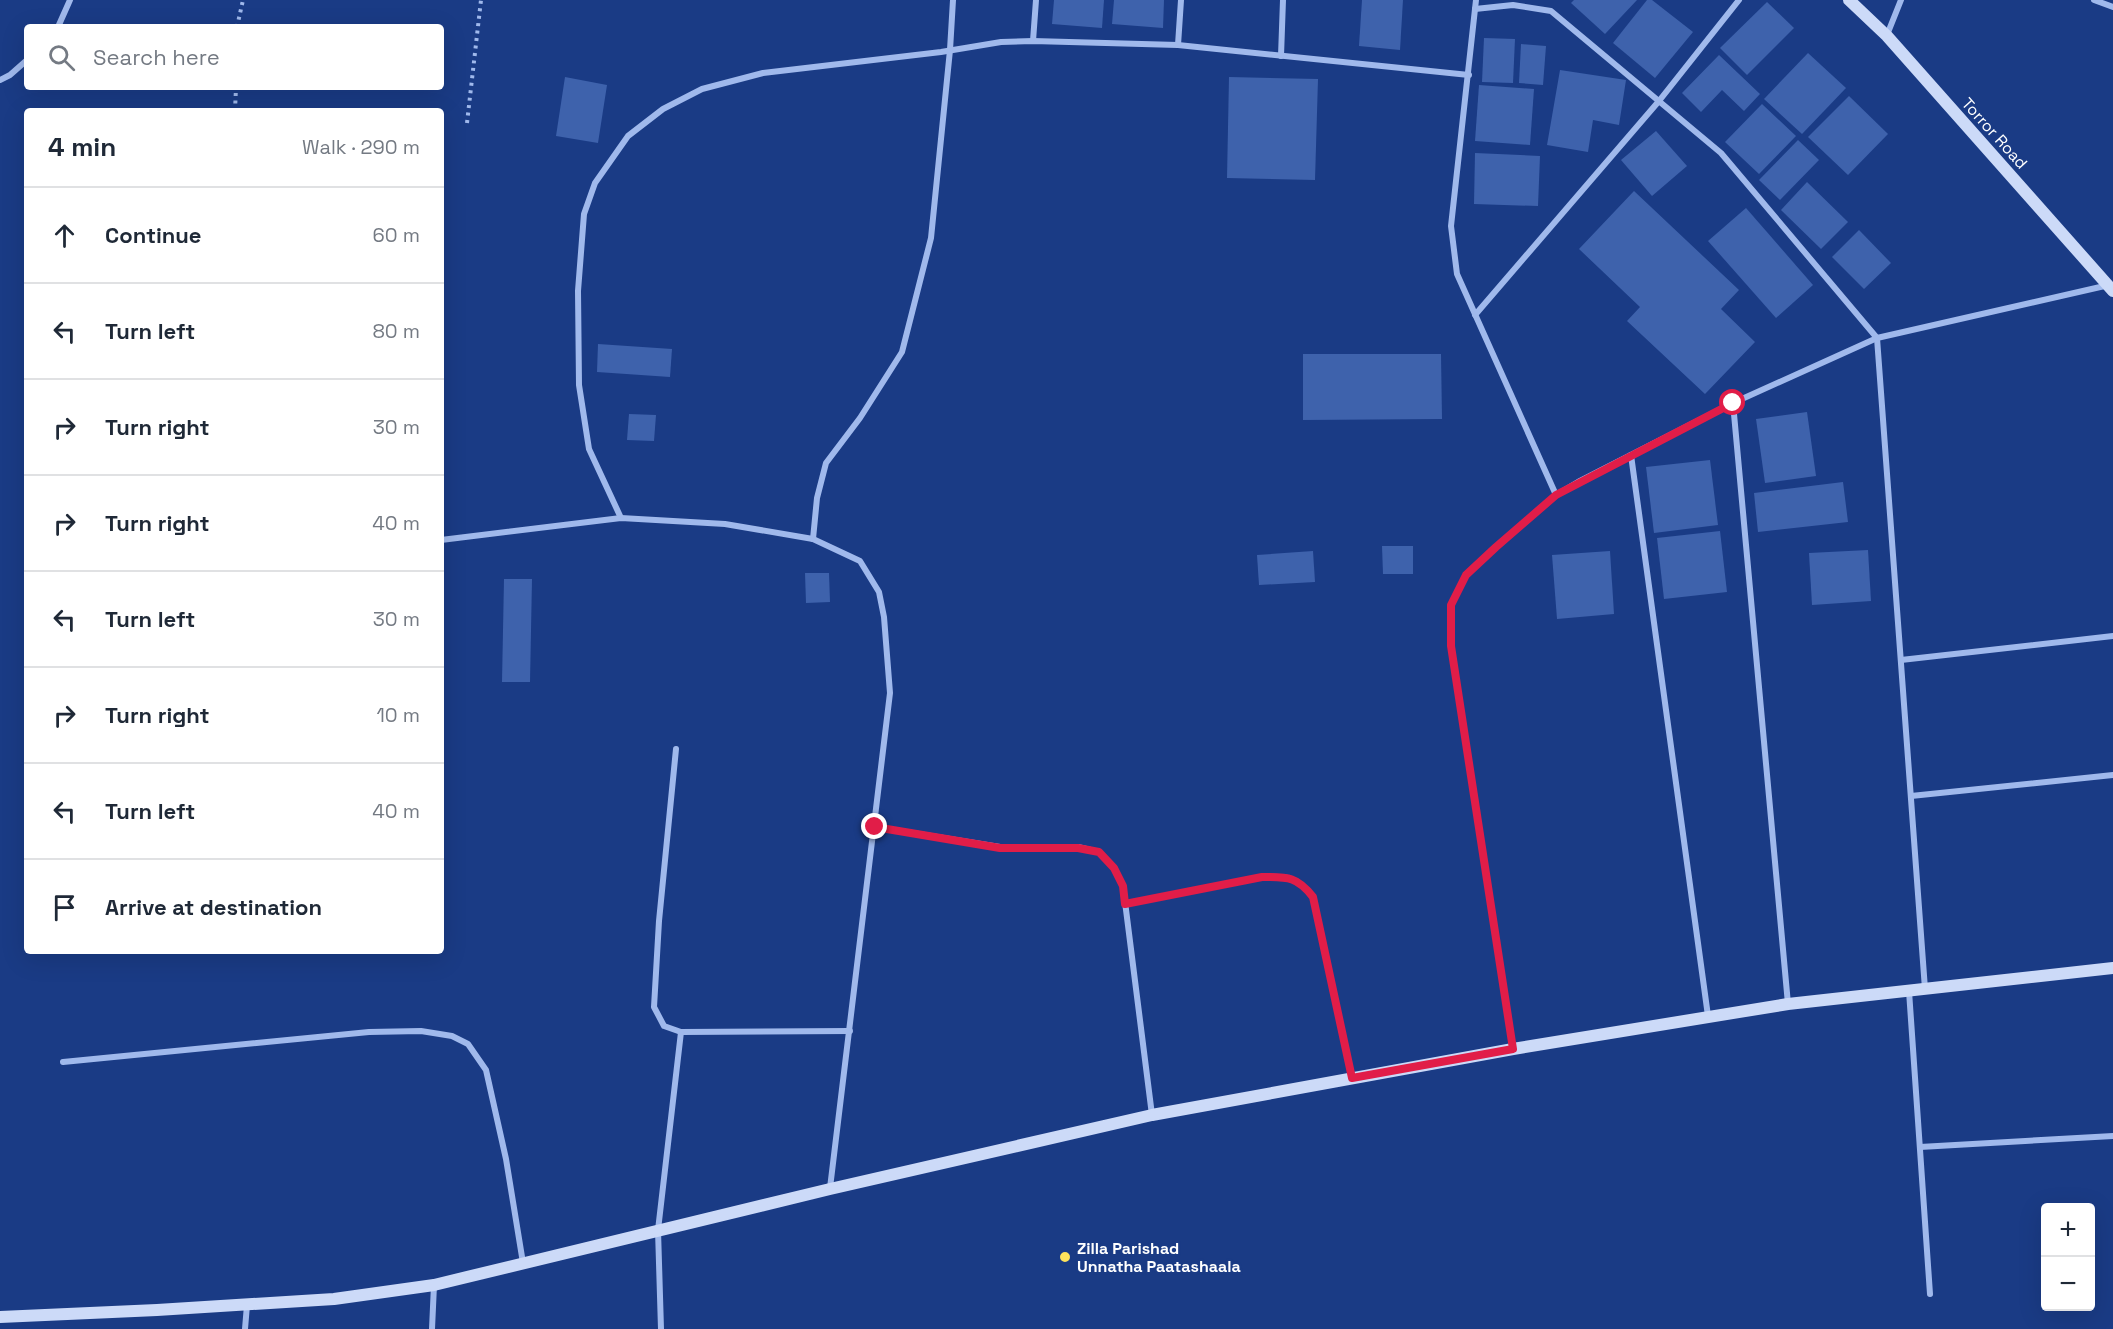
<!DOCTYPE html>
<html lang="en">
<head>
<meta charset="utf-8">
<style>
	:root { --surface:#fff; --page:#f2f2f3; --text:#1f2937; --muted:#747a83; --line:#e0e1e3 }
	body { margin:0; font-family:"Space Grotesk",sans-serif; background:var(--page); color:var(--text) }
	.controls { position:absolute; right:18px; bottom:18px; display:grid; overflow:hidden; border-radius:6px; box-shadow:0 6px 24px #0002 }
	.controls button { width:54px; height:54px; display:grid; place-items:center; padding:0; border:0; border-bottom:2px solid var(--line); background:var(--surface); color:var(--text); font:30px sans-serif }
	.stop { position:absolute; width:18px; height:18px; margin:-14px; border:4px solid #e11d48; border-radius:50%; background:#fff }
	.stop.end { background:#e11d48; border-color:#fff; box-shadow:0 2px 6px #0008 }
	.list { margin:0; padding:0; list-style:none }
	h2 { display:flex; justify-content:space-between; align-items:center; height:78px; margin:0; padding:0 24px; font-size:26px }
	h2 small { font-size:20px; font-weight:400; color:var(--muted) }
	.list li { display:grid; grid-template-columns:39px 1fr auto; gap:18px; align-items:center; box-sizing:border-box; height:96px; padding:0 24px; border-top:2px solid var(--line) }
	.list b { display:block; font-size:22px; white-space:nowrap }
	.list em { font-size:20px; font-style:normal; color:var(--muted) }
	.icon { flex:none; width:33px; height:33px; fill:none; stroke:currentColor; stroke-width:2; stroke-linecap:round; stroke-linejoin:round }
	.map { position:relative; flex:none; width:2113px; height:1329px; overflow:hidden }
	.search { position:absolute; background:var(--surface); box-shadow:0 6px 24px #0002; left:24px; top:24px; width:420px; height:66px; display:flex; align-items:center; gap:15px; box-sizing:border-box; padding:0 21px; border-radius:6px; color:var(--muted); font-size:22px }
	.panel { position:absolute; background:var(--surface); box-shadow:0 6px 24px #0002; left:24px; top:108px; width:420px; height:846px; border-radius:6px }
	.map>svg:first-child { display:block }
	.building { fill:#3e62ac }
	.lines { fill:none; stroke-linecap:round; stroke-linejoin:round }
	.path { stroke:#a0b9ec; stroke-width:4; stroke-dasharray:3 4.5; stroke-linecap:butt }
	.street { stroke:#a0b9ec; stroke-width:6 }
	.secondary { stroke:#ccdaf8; stroke-width:12 }
	.route { stroke:#e11d48; stroke-width:8 }
	.poi-dot { fill:#fee35c; stroke:#1a3b85; stroke-width:2 }
	.labels { text-anchor:middle; stroke-width:5; stroke-linejoin:round; paint-order:stroke }
	.street-label { font-size:16px; fill:#fff; stroke:#1a3b85 }
	.poi-label { font-size:16px; font-weight:bold; fill:#fff; stroke:#1a3b85; text-anchor:start }
</style>
</head>
<body>
<div class="map">
<svg width="2113" height="1329" viewBox="0 0 2113 1329">
	<rect width="100%" height="100%" fill="#1a3b85"/>
	<g class="building">
		<polygon points="1054,0 1104,0 1102,28 1052,24"/>
		<polygon points="1114,0 1164,0 1163,28 1112,24"/>
		<polygon points="1362,0 1403,0 1400,50 1359,46"/>
		<polygon points="1574,0 1637,0 1605,34 1571,3"/>
		<polygon points="1647,0 1652,0 1693,32 1655,78 1613,43"/>
		<polygon points="1767,2 1794,28 1747,75 1720,48"/>
		<polygon points="1484,38 1515,39 1513,83 1482,82"/>
		<polygon points="1521,44 1546,46 1543,85 1519,83"/>
		<polygon points="1808,53 1846,88 1802,134 1764,99"/>
		<polygon points="1719,55 1760,94 1744,111 1722,90 1701,112 1682,93"/>
		<polygon points="1560,70 1626,80 1619,125 1593,120 1588,152 1547,145"/>
		<polygon points="565,77 607,85 598,143 556,136"/>
		<polygon points="1229,77 1318,79 1315,180 1227,178"/>
		<polygon points="1479,85 1534,89 1530,145 1475,141"/>
		<polygon points="1849,96 1888,134 1848,175 1808,137"/>
		<polygon points="1762,104 1796,136 1759,174 1725,142"/>
		<polygon points="1656,131 1687,166 1652,196 1621,160"/>
		<polygon points="1798,140 1819,160 1780,200 1759,180"/>
		<polygon points="1475,153 1540,156 1538,206 1474,204"/>
		<polygon points="1807,182 1848,222 1821,249 1781,210"/>
		<polygon points="1634,191 1739,290 1721,309 1755,342 1705,394 1627,321 1640,307 1579,249"/>
		<polygon points="1746,208 1813,285 1776,318 1708,241"/>
		<polygon points="1859,230 1891,263 1864,289 1832,257"/>
		<polygon points="598,344 672,349 670,377 597,372"/>
		<polygon points="1303,354 1441,354 1442,419 1303,420"/>
		<polygon points="1807,412 1816,476 1765,483 1756,419"/>
		<polygon points="629,414 656,415 654,441 627,440"/>
		<polygon points="1710,460 1718,525 1654,533 1646,467"/>
		<polygon points="1843,482 1848,522 1758,532 1754,493"/>
		<polygon points="1720,531 1727,592 1664,599 1657,538"/>
		<polygon points="1382,546 1413,546 1413,574 1383,574"/>
		<polygon points="1868,550 1871,601 1812,605 1809,553"/>
		<polygon points="1313,551 1315,582 1259,585 1257,555"/>
		<polygon points="1610,551 1614,614 1557,619 1552,555"/>
		<polygon points="805,573 829,573 830,602 806,603"/>
		<polygon points="504,579 532,579 530,682 502,682"/>
	</g>
	<g class="lines">
		<g class="path">
			<polyline points="237,27 243,0"/>
			<polyline points="235,111 236,87"/>
			<polyline points="467,123 481,0"/>
		</g>
		<g class="street">
			<polyline points="1476,0 1451,226 1457,274 1556,495"/>
			<polyline points="2094,0 2113,7"/>
			<polyline points="1475,9 1513,5 1551,11 1721,153 1877,338 1925,989"/>
			<polyline points="58,27 70,0"/>
			<polyline points="1887,35 1901,0"/>
			<polyline points="1033,41 1036,0"/>
			<polyline points="1178,45 1181,0"/>
			<polyline points="1281,56 1283,0"/>
			<polyline points="0,80 10,75 27,60"/>
			<polyline points="1475,315 1659,101 1739,0"/>
			<polyline points="1733,403 1788,1004"/>
			<polyline points="1631,455 1708,1016"/>
			<polyline points="621,518 589,449 579,385 578,291 584,214 595,183 628,136 663,109 702,89 763,73 941,52 1001,42 1033,41 1178,45 1469,75"/>
			<polyline points="813,539 817,498 826,463 860,418 902,352 931,238 950,50 953,0"/>
			<polyline points="441,540 621,518 725,524 813,539 860,561 879,592 884,617 890,693 830,1188"/>
			<polyline points="1901,660 2113,636"/>
			<polyline points="676,749 659,921 654,1007 664,1026 681,1032 850,1031"/>
			<polyline points="1911,796 2113,775"/>
			<polyline points="875,827 1000,847 1078,847 1099,852 1114,868 1123,886 1152,1115"/>
			<path d="M1125 904 1262 877C1287 876 1297 876 1313 897L1352 1078"/>
			<polyline points="1909,991 1930,1294"/>
			<polyline points="1513,1049 1451,646 1451,605 1466,575 1496,547 1556,495 1578,482 1733,403 1877,338 2109,285"/>
			<polyline points="63,1062 369,1032 421,1031 452,1036 468,1044 486,1070 506,1159 523,1263"/>
			<polyline points="1920,1147 2113,1136"/>
			<polyline points="245,1329 247,1305"/>
			<polyline points="432,1329 434,1285"/>
			<polyline points="661,1329 658,1230 681,1032"/>
		</g>
		<g class="secondary">
			<polyline points="1849,0 1887,36 2113,291"/>
			<polyline points="0,1317 157,1310 334,1299 434,1285 830,1189 1152,1115 1513,1049 1788,1004 2113,968"/>
		</g>
	</g>
	<g class="lines">
		<path class="route" d="M875 827 1000 848H1078L1099 852 1114 868 1123 886 1125 904 1262 877C1287 877 1297 876 1313 897L1352 1078 1513 1049 1451 646V605L1466 575 1496 547 1556 495 1733 403"/>
	</g>
	<circle class="poi-dot" cx="1065" cy="1257" r="6"/>
	<g class="labels">
		<g class="street-label">
			<text transform="translate(1995 133) rotate(48)" y="6">Torror Road</text>
		</g>
		<g class="poi-label">
			<text x="1077" y="1254">Zilla Parishad<tspan x="1077" dy="18">Unnatha Paatashaala</tspan></text>
		</g>
	</g>
</svg>
<div class="controls">
<button>+</button>
<button>−</button>
</div>
<div class="stop" style="left:1733px;top:403px"></div>
<div class="stop end" style="left:875px;top:827px"></div>
<div class="search"><svg class="icon" aria-label="search" viewBox="0 0 24 24"><circle cx="10" cy="10" r="6"/><path d="M15 15l6 6"/></svg>Search here</div>
<section class="panel">
<h2>4 min<small>Walk · 290 m</small></h2>
<ul class="list">
<li><svg class="icon" aria-label="ahead" viewBox="0 0 24 24"><path d="M12 20V5M6 11l6-6 6 6"/></svg><div><b>Continue</b></div><em>60 m</em></li>
<li><svg class="icon" aria-label="left" viewBox="0 0 24 24"><path d="M17 20v-9H6M10 6l-5 5 5 5"/></svg><div><b>Turn left</b></div><em>80 m</em></li>
<li><svg class="icon" aria-label="right" viewBox="0 0 24 24"><path d="M7 20v-9h11M14 6l5 5-5 5"/></svg><div><b>Turn right</b></div><em>30 m</em></li>
<li><svg class="icon" aria-label="right" viewBox="0 0 24 24"><path d="M7 20v-9h11M14 6l5 5-5 5"/></svg><div><b>Turn right</b></div><em>40 m</em></li>
<li><svg class="icon" aria-label="left" viewBox="0 0 24 24"><path d="M17 20v-9H6M10 6l-5 5 5 5"/></svg><div><b>Turn left</b></div><em>30 m</em></li>
<li><svg class="icon" aria-label="right" viewBox="0 0 24 24"><path d="M7 20v-9h11M14 6l5 5-5 5"/></svg><div><b>Turn right</b></div><em>10 m</em></li>
<li><svg class="icon" aria-label="left" viewBox="0 0 24 24"><path d="M17 20v-9H6M10 6l-5 5 5 5"/></svg><div><b>Turn left</b></div><em>40 m</em></li>
<li><svg class="icon" aria-label="arrive" viewBox="0 0 24 24"><path d="M6 21V4h12l-3 4 3 4H6"/></svg><div><b>Arrive at destination</b></div></li>
</ul>
</section>
</div>
</body>
</html>
